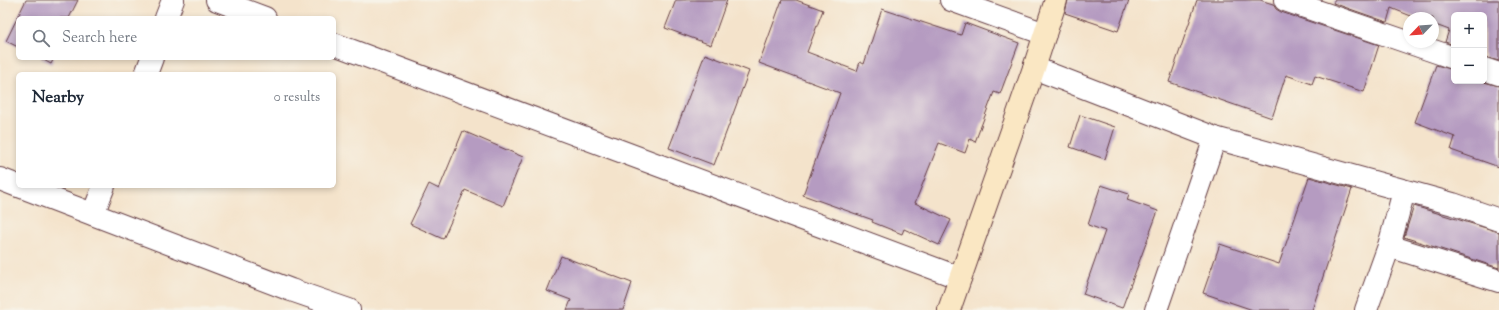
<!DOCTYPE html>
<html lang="en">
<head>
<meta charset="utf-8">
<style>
	:root { --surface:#fff; --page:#f2f2f3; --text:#1f2937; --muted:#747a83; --line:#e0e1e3 }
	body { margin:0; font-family:"Sorts Mill Goudy",serif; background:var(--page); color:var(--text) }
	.controls { position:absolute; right:12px; top:12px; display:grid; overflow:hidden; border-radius:6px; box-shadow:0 2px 6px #0003 }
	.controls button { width:36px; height:36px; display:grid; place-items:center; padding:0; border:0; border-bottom:1px solid var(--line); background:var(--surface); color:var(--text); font:20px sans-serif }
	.compass { position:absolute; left:1403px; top:12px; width:36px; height:36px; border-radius:50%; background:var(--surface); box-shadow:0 2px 6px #0003; rotate:245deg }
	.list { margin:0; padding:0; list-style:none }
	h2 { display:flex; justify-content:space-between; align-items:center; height:52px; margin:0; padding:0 16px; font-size:17px }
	h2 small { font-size:13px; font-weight:400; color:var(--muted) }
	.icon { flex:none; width:22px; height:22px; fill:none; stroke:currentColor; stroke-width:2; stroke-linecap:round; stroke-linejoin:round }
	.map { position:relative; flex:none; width:1499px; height:310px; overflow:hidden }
	.search { position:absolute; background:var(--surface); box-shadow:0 2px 6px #0003; left:16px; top:16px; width:320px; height:44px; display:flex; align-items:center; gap:10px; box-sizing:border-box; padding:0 14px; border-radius:6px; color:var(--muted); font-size:15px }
	.panel { position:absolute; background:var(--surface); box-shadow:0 2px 6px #0003; left:16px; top:72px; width:320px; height:116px; border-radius:6px }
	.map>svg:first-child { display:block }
	.building { fill:#b59bc1 }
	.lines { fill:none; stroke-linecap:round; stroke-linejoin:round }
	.street-casing { stroke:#643c43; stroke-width:24 }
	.secondary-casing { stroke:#643c43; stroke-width:24 }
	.street { stroke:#fff; stroke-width:22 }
	.secondary { stroke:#fae7c3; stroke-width:22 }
</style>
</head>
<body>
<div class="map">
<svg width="1499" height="310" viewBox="0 0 1499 310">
	<rect width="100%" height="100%" fill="#f7f3e8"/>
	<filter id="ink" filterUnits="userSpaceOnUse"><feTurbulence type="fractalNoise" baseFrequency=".025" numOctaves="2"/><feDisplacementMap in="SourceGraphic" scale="8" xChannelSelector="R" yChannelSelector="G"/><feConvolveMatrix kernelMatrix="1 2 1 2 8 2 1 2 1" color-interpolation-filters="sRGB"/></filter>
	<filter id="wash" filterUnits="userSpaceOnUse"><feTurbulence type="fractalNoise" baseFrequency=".012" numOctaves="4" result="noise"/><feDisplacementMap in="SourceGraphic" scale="16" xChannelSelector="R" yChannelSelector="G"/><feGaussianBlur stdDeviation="0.9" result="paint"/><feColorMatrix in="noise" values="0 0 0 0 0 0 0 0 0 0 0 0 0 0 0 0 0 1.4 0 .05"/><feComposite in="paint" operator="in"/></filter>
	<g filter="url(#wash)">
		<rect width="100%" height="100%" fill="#f4e3cb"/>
		<g id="blocks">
			<g class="building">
				<polygon points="26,0 78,0 69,18 18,18 18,47 6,41"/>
				<polygon points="676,0 727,0 711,45 665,28"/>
				<polygon points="782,0 796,0 823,10 807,52 857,71 860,62 864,64 882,9 961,35 965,23 1019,43 1000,94 994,92 975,142 970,139 965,153 939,143 915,203 951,220 939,245 904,229 902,234 872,222 873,220 803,195 840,93 759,63"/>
				<polygon points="1068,0 1129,0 1118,31 1065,13"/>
				<polygon points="1197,0 1260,0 1273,4 1276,9 1281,12 1379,45 1364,92 1315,76 1312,84 1286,75 1272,118 1169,82"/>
				<polygon points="1335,0 1499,0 1499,61 1484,57 1484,15 1454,15 1454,45 1445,42 1449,30 1433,24 1433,18 1416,18 1391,8 1387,22 1333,3"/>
				<polygon points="705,54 749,71 714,165 669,148"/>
				<polygon points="40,58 54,58 51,64"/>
				<polygon points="1436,65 1454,70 1454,81 1480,81 1499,86 1499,167 1451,150 1455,137 1415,122"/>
				<polygon points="1080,115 1115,127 1105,159 1070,147"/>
				<polygon points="463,131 523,157 503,206 465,190 443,239 410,224 429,184 439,189"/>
				<polygon points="1309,177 1352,189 1312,310 1253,310 1203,293 1220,244 1279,264"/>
				<polygon points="1101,185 1129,194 1127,200 1158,211 1122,308 1083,294 1105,231 1088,225"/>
				<polygon points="1414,206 1499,232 1499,268 1404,237"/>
				<polygon points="561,256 632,283 623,310 567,310 571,300 547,291"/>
			</g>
		</g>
	</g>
	<g filter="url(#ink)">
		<use href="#blocks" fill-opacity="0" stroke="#643c43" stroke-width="1"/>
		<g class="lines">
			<g class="street-casing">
				<g id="street">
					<polyline points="217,0 265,18"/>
					<polyline points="951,0 1045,34"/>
					<polyline points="1285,0 1454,58"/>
					<polyline points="166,18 173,0"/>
					<polyline points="334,44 960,278"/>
					<polyline points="1034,68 1215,138 1453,204 1499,220"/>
					<polyline points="1484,69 1499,74"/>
					<polyline points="146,74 152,58"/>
					<polyline points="0,179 18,186"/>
					<polyline points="19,186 291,290 349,310"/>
					<polyline points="93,214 104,186"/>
					<polyline points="1389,246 1499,281"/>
					<polyline points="1156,310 1215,138"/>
					<polyline points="1366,310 1389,246 1404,191"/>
				</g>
			</g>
			<g class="secondary-casing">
				<polyline id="secondary" points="949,310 1034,68 1056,0"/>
			</g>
			<use href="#street" class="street"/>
			<use href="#secondary" class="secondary"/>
		</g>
	</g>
</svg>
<div class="controls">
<button>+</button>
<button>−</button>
</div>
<svg class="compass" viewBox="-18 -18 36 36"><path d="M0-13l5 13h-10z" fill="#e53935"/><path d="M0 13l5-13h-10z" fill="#747a83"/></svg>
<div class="search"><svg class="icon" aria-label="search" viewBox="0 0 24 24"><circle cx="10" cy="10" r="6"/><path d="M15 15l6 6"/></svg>Search here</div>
<section class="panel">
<h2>Nearby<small>0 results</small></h2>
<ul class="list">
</ul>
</section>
</div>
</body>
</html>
